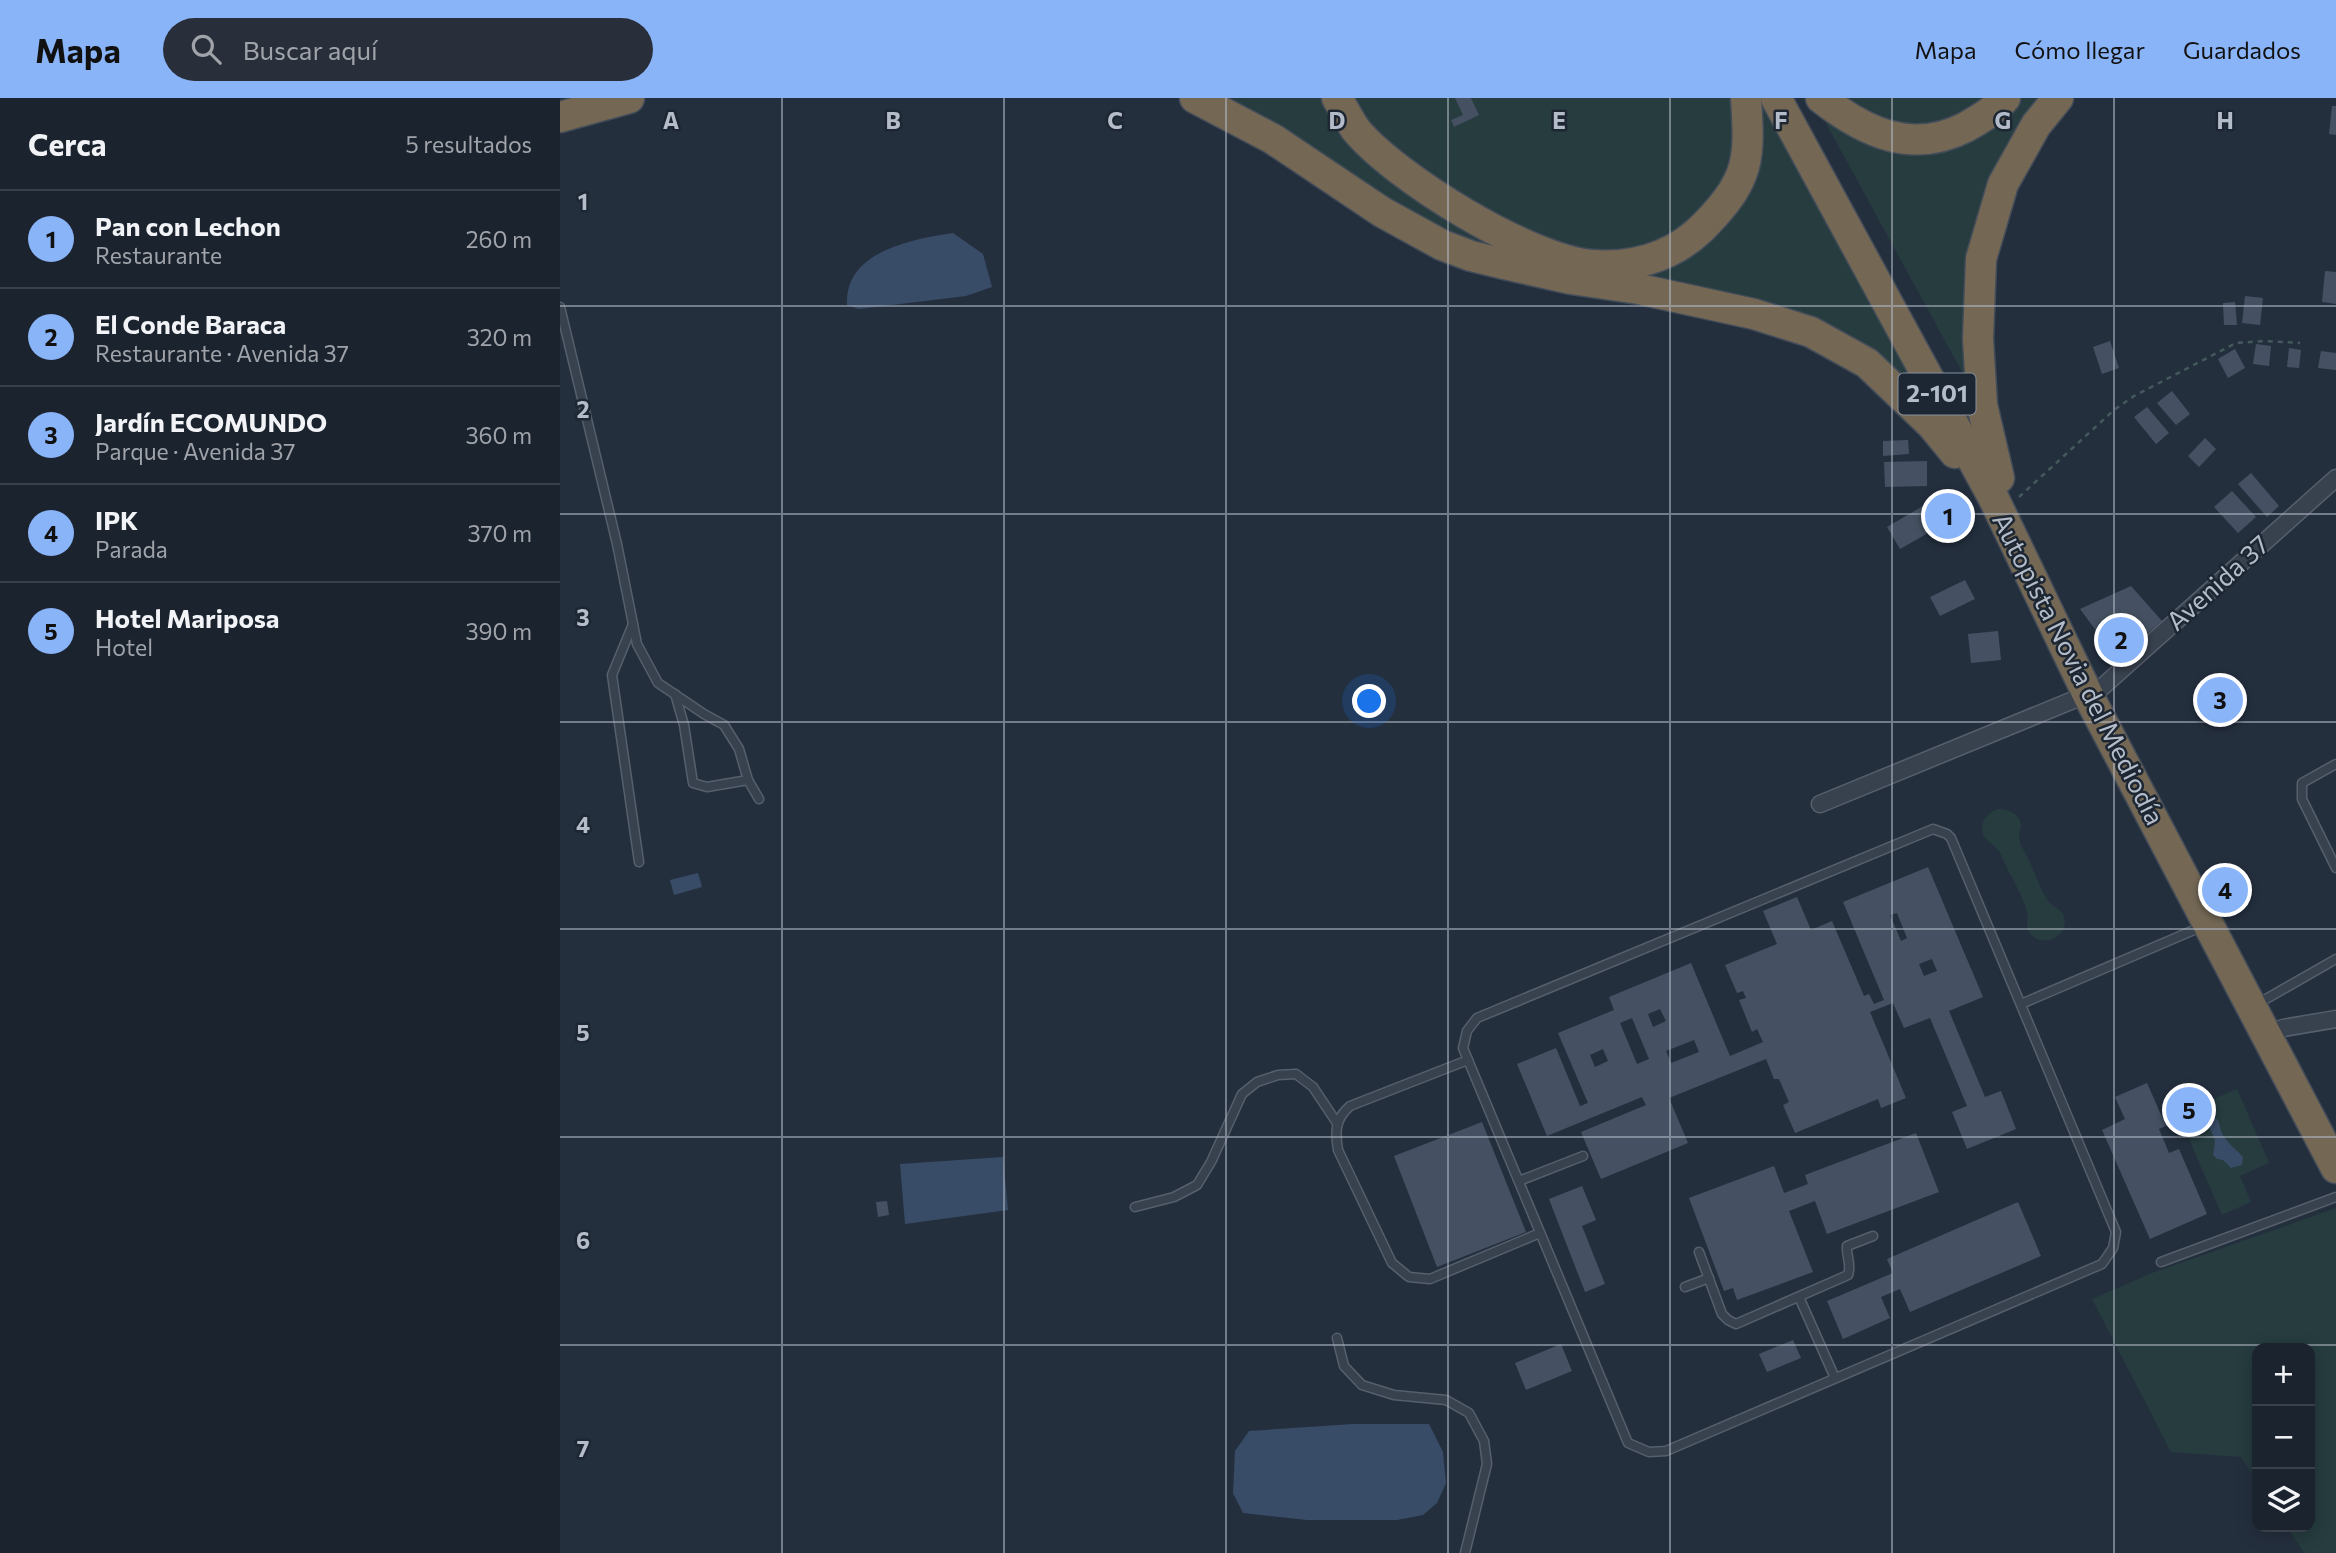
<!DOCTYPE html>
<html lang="es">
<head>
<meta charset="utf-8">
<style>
	:root { --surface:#1b232e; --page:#282f3a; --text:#f1f3f6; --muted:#a0a4aa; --line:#39404a; --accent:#8ab4f8 }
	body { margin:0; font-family:Commissioner,sans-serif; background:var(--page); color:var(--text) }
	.controls { position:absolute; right:21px; bottom:21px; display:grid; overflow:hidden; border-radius:14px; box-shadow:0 4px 18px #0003 }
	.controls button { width:63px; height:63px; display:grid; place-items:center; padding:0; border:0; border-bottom:2px solid var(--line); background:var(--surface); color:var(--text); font:35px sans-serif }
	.you { position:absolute; left:810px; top:604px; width:24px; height:24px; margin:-18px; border:5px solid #fff; border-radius:50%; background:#1a73e8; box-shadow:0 0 0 10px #1a73e833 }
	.badge { display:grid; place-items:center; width:46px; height:46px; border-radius:50%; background:var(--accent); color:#111; font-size:23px; font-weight:700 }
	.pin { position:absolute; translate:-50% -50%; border:4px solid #fff; box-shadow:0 2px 7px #0006 }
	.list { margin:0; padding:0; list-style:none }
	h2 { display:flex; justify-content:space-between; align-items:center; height:91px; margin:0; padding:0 28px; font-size:30px }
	h2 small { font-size:23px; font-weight:400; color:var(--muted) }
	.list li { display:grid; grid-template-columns:46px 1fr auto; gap:21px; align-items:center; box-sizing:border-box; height:98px; padding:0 28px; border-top:2px solid var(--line) }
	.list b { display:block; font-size:26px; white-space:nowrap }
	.list p { margin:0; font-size:23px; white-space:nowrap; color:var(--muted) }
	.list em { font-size:23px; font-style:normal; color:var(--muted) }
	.icon { flex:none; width:38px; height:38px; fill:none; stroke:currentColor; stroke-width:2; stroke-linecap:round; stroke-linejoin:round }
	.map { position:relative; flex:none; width:1776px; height:1455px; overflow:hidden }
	header { display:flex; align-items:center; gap:42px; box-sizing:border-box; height:98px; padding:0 35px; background:var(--accent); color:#111 }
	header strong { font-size:33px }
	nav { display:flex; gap:38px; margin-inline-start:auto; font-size:24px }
	.search { width:490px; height:63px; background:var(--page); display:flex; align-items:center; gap:18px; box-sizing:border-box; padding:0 24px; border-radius:38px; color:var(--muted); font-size:26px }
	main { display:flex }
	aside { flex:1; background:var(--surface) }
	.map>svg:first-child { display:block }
	.green { fill:#263c3f }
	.water { fill:#394c67 }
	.building { fill:#455162; fill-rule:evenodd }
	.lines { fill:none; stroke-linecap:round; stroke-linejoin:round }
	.lane-casing { stroke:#565f6c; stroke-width:11 }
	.street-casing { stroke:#565f6c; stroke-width:19 }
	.highway-casing { stroke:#434c59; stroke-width:33 }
	.path { stroke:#44595c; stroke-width:2.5; stroke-dasharray:5 5; stroke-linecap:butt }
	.lane { stroke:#38414e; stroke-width:8 }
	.street { stroke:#38414e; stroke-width:16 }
	.highway { stroke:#746855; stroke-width:30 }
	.grid { fill:none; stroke:#b4bcc9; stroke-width:2; stroke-opacity:0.55 }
	.labels { text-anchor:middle; stroke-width:5; stroke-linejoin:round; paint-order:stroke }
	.shield { fill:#1d2633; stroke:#878f9c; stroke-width:2 }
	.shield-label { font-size:24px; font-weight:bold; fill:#b4bcc9 }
	.street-label { font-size:26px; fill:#b4bcc9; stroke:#1d2633 }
	.grid-label { font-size:23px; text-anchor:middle; font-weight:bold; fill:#b4bcc9; stroke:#1d2633; stroke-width:5; stroke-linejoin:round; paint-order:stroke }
</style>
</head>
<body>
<header>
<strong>Mapa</strong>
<div class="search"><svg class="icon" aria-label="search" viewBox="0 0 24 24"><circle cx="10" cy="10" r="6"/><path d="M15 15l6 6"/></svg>Buscar aquí</div>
<nav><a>Mapa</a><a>Cómo llegar</a><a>Guardados</a></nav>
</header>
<main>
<aside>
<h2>Cerca<small>5 resultados</small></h2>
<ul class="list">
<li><span class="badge">1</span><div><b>Pan con Lechon</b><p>Restaurante</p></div><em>260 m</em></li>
<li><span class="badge">2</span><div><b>El Conde Baraca</b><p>Restaurante · Avenida 37</p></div><em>320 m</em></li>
<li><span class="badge">3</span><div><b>Jardín ECOMUNDO</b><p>Parque · Avenida 37</p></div><em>360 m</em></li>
<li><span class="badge">4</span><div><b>IPK</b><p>Parada</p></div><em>370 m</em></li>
<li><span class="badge">5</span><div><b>Hotel Mariposa</b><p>Hotel</p></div><em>390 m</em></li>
</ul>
</aside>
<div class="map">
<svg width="1776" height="1455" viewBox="0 0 1776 1455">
	<rect width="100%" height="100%" fill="#242f3e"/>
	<g class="green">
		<polygon points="646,0 767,0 816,64 1054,173 1159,120 1191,0 1207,0 1367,305 1325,270 904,145"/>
		<polygon points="790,0 1174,0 1178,58 1161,96 1095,151 1036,159 993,148 898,99 833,55 798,16"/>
		<polygon points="1276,0 1433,0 1415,15 1346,33"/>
		<polygon points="1455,0 1484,0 1441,63 1413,294 1256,7 1355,49"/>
		<path d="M1438 711C1448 711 1461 716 1461 728 1461 731 1459 735 1459 738 1459 746 1466 755 1469 762 1474 773 1483 798 1490 805 1498 812 1505 813 1505 825 1503 843 1479 849 1469 834 1465 827 1469 820 1467 813 1461 794 1448 774 1440 755 1435 745 1422 743 1422 731 1422 721 1429 714 1438 711Z"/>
		<polygon points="1677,991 1709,1065 1680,1078 1691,1104 1662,1117 1618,1016"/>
		<polygon points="1776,1110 1776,1455 1744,1455 1727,1429 1750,1429 1750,1250 1697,1250 1697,1384 1681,1359 1611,1354 1532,1201 1592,1175"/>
	</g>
	<g class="water">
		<path d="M393 135 423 156 432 189 406 198 299 211 287 207C284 153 353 141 393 135Z"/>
		<polygon points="138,775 142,789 114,797 110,782"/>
		<path d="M1653 1018C1662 1023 1658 1029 1663 1037 1669 1047 1676 1051 1683 1059L1682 1067 1671 1070 1663 1062 1657 1061 1653 1057C1654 1051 1656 1044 1654 1039 1650 1030 1645 1026 1653 1018Z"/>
		<polygon points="443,1059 448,1112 345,1126 340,1066"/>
		<polygon points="793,1326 869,1326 883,1354 886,1385 877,1405 863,1417 837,1422 747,1422 683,1415 673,1395 675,1353 689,1333"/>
	</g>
	<g class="building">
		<polygon points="895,0 911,0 919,17 894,29 891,22 903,17"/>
		<polygon points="1772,8 1776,8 1776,37 1769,36"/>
		<polygon points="1765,173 1776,174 1776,206 1762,204"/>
		<polygon points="1685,198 1703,200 1700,227 1682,225"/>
		<polygon points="1675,204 1677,227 1664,227 1663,205"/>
		<polygon points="1550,243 1559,270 1542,276 1533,249"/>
		<polygon points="1696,246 1711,248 1709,268 1693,266"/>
		<polygon points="1729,250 1741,252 1739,270 1727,269"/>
		<polygon points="1675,251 1685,270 1668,280 1658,261"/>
		<polygon points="1761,253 1776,255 1776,272 1758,270"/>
		<polygon points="1612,293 1630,316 1616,327 1597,305"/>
		<polygon points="1587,309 1609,335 1596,346 1574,319"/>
		<polygon points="1645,340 1656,351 1639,369 1628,358"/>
		<polygon points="1348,342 1349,356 1323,358 1323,343"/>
		<polygon points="1367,363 1367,388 1325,389 1324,364"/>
		<polygon points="1691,375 1719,408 1707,419 1678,386"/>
		<polygon points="1672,393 1696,419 1678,435 1654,409"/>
		<polygon points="1363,408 1377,430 1340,451 1327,429"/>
		<polygon points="1405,482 1415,501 1380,518 1370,499"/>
		<polygon points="1571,488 1602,523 1557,561 1520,511"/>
		<polygon points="1438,533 1441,562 1411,565 1408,536"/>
		<polygon points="1663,593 1669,604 1655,612 1649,601"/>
		<path d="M1368 769 1423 899 1389 913 1425 999 1441 993 1456 1031 1407 1051 1392 1014 1407 1008 1370 920 1344 930 1333 905 1310 914 1346 1000 1321 1010 1318 1001 1235 1035 1223 1007 1229 1004 1219 981H1214L1206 961 1109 1000 1128 1045 1041 1081 1021 1034 1086 1007 1082 999 987 1038 957 966 996 950 1020 1008 1028 1005 998 935 1054 912 1049 899 1131 865 1170 958 1203 944 1197 931 1192 934 1179 902 1186 900 1183 893 1177 895 1165 867 1217 846 1203 813 1237 799 1251 832 1272 823 1304 898 1309 896 1314 906 1324 902 1283 804ZM1337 815 1347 840 1341 843 1330 817ZM1372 861 1377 873 1364 878 1359 866ZM1100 911 1106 923 1093 929 1088 916ZM1072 920 1089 961 1077 966 1060 925ZM1134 942 1139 954 1111 965 1106 953ZM1043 951 1048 963 1035 969 1030 957Z"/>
		<polygon points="1587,985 1606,1028 1599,1031 1609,1055 1619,1051 1647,1116 1590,1141 1542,1032 1565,1021 1555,999"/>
		<polygon points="922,1024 966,1134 877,1169 834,1058"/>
		<polygon points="1356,1035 1379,1094 1267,1136 1255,1103 1229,1113 1253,1174 1177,1202 1173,1190 1164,1193 1129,1100 1214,1068 1224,1095 1248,1086 1245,1077"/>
		<polygon points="1022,1088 1036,1122 1022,1128 1045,1186 1025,1194 989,1101"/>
		<polygon points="327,1103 329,1117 318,1119 316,1104"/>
		<polygon points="1458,1104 1481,1158 1350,1214 1340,1191 1321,1199 1330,1220 1283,1241 1267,1203 1333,1175 1327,1161"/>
		<polygon points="1233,1242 1241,1260 1207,1274 1199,1256"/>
		<polygon points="1001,1246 1012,1273 966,1292 955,1265"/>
	</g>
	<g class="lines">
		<g class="lane-casing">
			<g id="lane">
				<polyline points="0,209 57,446 77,546 98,585 144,616 164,627 179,651 188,682 199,701"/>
				<polyline points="73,526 52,577 79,764"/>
				<polyline points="115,596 124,627 133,685 147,689 188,682"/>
				<polyline points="1776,666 1742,685 1742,701 1776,770"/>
				<polygon points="1373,731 1387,736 1391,740 1556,1134 1553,1150 1542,1166 1106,1353 1089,1354 1068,1345 903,950 907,933 917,920"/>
				<polyline points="1706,901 1776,861"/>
				<polyline points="1461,906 1641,829"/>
				<path d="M908 962 790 1008C775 1021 775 1034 778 1052L832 1165 849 1179 870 1181 980 1135"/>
				<polyline points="959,1083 1023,1058"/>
				<polyline points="575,1109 614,1099 637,1087 651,1064 682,996 697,984 718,977 736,976 753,989 777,1025"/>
				<path d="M1139 1154 1162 1216 1168 1222 1176 1226 1288 1177C1292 1166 1286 1159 1287 1148L1313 1138"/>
				<polyline points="1601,1164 1776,1099"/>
				<polyline points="1125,1189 1149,1180"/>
				<polyline points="1239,1199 1275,1280"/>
				<polyline points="777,1240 784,1268 802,1287 834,1297 886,1302 909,1315 924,1343 927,1366 905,1455"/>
			</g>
		</g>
		<g class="street-casing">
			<g id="street">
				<polyline points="1260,706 1540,591 1776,380"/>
				<polyline points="1707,939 1723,930 1776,921"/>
			</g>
		</g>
		<g class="highway-casing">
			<g id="highway">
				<polyline points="635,0 713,41 822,114 882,147 911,158 944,166 1011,181 1079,191 1194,216 1251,234 1307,265 1372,327 1395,355"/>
				<path d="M777 0C783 10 789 22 796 32 836 80 969 162 1032 167 1077 170 1116 158 1147 125 1190 80 1190 60 1186 0"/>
				<polyline points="1216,0 1433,399 1528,597 1776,1070"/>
				<path d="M1261 0C1304 34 1352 57 1406 29 1420 21 1434 13 1445 0"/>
				<polyline points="0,19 69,0"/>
				<polyline points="1439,380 1422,307 1418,241 1421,161 1443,86 1476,27 1498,0"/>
			</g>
		</g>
		<polyline class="path" points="1459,399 1554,312 1574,298 1676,245 1704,243 1740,245"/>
		<use href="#lane" class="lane"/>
		<use href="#street" class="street"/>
		<use href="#highway" class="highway"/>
	</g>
	<path class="grid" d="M222 0V1455M444 0V1455M666 0V1455M888 0V1455M1110 0V1455M1332 0V1455M1554 0V1455M0 208H1776M0 416H1776M0 624H1776M0 831H1776M0 1039H1776M0 1247H1776"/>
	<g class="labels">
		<rect class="shield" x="1338.5" y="275.5" width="77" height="41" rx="5"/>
		<g class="shield-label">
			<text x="1377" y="304">2-101</text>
		</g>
		<g class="street-label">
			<text transform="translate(1658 485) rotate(-42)" y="9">Avenida 37</text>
			<text transform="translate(1518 571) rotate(63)" y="9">Autopista Novia del Mediodía</text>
		</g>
	</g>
	<g class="grid-label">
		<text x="111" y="31">A</text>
		<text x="333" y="31">B</text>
		<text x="555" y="31">C</text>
		<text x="777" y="31">D</text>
		<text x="999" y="31">E</text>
		<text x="1221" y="31">F</text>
		<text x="1443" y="31">G</text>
		<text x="1665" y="31">H</text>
		<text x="23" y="112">1</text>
		<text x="23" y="320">2</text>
		<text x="23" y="528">3</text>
		<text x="23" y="735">4</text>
		<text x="23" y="943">5</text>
		<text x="23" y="1151">6</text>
		<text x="23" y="1359">7</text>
	</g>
</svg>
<div class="controls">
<button>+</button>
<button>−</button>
<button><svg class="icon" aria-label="layers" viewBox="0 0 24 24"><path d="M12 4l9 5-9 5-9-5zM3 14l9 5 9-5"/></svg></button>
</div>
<div class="you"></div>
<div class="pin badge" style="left:1388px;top:418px">1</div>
<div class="pin badge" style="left:1561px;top:542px">2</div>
<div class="pin badge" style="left:1660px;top:602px">3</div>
<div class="pin badge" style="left:1665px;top:792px">4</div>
<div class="pin badge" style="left:1629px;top:1012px">5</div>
</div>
</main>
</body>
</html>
